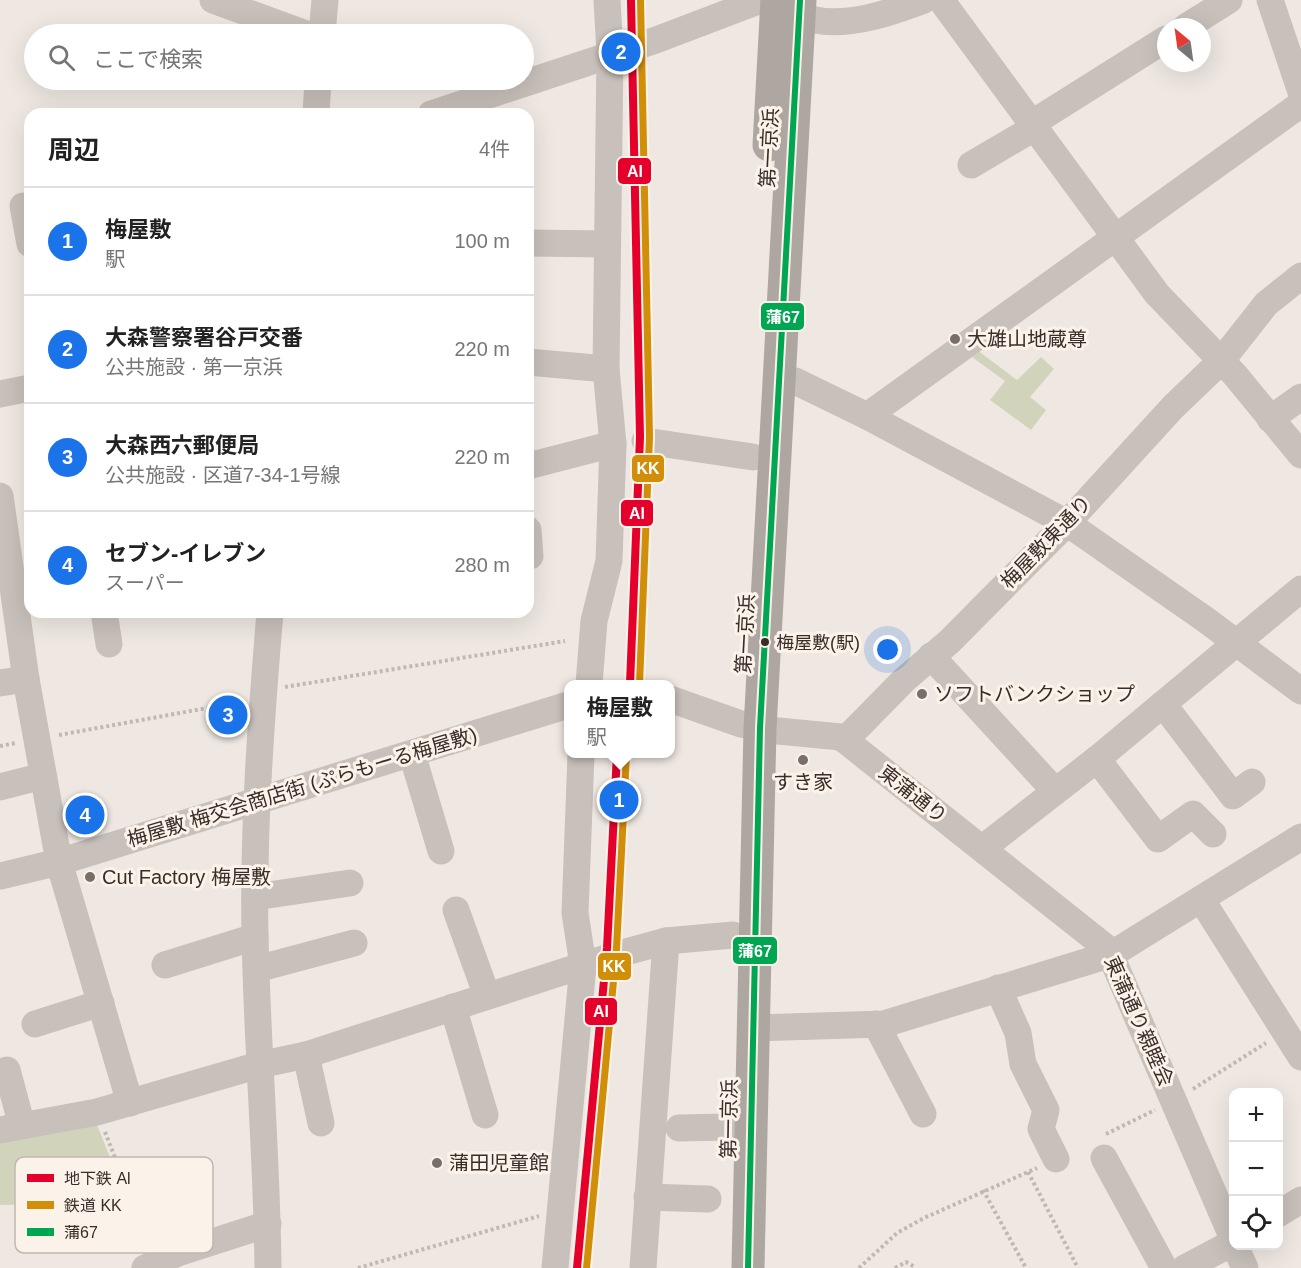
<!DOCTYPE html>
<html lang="ja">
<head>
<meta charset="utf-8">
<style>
	:root { --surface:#fff; --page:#f6f6f6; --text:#222; --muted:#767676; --line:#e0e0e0; --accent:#1a73e8 }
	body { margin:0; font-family:Arial,"Noto Sans JP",sans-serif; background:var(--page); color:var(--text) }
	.controls { position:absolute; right:18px; bottom:18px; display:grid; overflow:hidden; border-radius:12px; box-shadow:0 6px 24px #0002 }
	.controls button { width:54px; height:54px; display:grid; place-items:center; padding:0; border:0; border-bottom:2px solid var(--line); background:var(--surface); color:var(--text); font:30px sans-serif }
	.compass { position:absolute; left:1157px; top:18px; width:54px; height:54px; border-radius:50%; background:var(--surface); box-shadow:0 6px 24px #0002; rotate:331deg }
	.you { position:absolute; left:888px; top:650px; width:21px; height:21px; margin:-15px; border:4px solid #fff; border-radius:50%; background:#1a73e8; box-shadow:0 0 0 9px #1a73e833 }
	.badge { display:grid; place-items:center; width:39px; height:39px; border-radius:50%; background:var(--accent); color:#fff; font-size:20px; font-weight:700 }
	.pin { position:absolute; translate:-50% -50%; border:3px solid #fff; box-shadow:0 2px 6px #0006 }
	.popup { position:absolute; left:564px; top:680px; width:111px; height:78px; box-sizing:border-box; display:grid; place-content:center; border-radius:12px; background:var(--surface); filter:drop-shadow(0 2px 4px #0005); font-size:20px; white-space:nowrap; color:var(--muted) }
	.popup b { font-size:22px; color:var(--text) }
	.popup::after { content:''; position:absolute; left:50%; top:100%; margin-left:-12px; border:12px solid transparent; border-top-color:var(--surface) }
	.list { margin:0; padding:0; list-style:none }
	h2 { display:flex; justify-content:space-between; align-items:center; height:78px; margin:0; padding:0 24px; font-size:26px }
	h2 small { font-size:20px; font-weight:400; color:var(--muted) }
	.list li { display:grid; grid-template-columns:39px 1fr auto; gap:18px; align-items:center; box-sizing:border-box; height:108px; padding:0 24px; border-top:2px solid var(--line) }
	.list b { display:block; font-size:22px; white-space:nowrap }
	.list p { margin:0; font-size:20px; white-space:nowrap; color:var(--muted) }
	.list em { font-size:20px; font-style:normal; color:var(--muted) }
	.icon { flex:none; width:33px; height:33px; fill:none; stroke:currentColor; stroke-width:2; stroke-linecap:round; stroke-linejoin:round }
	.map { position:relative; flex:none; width:1301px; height:1268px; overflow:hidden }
	.search { position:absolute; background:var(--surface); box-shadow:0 6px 24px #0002; left:24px; top:24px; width:510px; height:66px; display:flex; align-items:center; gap:15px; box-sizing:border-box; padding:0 21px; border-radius:33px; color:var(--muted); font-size:22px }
	.panel { position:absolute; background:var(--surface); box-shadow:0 6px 24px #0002; left:24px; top:108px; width:510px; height:510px; border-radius:18px }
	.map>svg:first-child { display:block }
	.green { fill:#d1d4bb }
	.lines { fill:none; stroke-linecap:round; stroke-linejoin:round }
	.path { stroke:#c0b8b3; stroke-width:4; stroke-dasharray:3 3; stroke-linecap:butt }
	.minor { stroke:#c8c0ba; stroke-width:27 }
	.highway { stroke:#aea6a1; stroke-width:33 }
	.bus-1-casing { stroke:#fbf2ea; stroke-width:10 }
	.bus-1 { stroke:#00a651; stroke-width:6 }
	.rail-1-casing { stroke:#fbf2ea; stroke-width:12 }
	.rail-1 { stroke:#d18e08; stroke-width:8 }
	.metro-1-casing { stroke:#fbf2ea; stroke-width:12 }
	.metro-1 { stroke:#e4002b; stroke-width:8 }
	.poi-dot { fill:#796e69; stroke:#fbf2ea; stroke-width:2 }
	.bus-dot { fill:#392d28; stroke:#fbf2ea; stroke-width:2 }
	.labels { text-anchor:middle; stroke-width:6; stroke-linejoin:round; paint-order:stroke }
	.bus-label { font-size:18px; fill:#392d28; stroke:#fbf2ea; text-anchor:start }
	.street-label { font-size:20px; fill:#392d28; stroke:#fbf2ea }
	.poi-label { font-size:20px; fill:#392d28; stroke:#fbf2ea; text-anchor:start }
	.key { fill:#fbf2ea; stroke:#c1b7b0; stroke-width:1.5 }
	.key-label { font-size:16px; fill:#392d28 }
	.line-badge { stroke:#fbf2ea; stroke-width:2 }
	.badge-label { font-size:16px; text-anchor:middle; font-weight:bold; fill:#fff }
</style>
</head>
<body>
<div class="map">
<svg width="1301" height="1268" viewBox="0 0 1301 1268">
	<rect width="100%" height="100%" fill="#efe8e2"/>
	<g class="green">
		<polygon points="973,347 1017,380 1041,357 1054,369 1030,397 1046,410 1031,430 990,400 1005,381 965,352"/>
		<polygon points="95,1120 118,1177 75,1197 40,1204 0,1205 0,1139"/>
	</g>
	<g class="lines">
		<g class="path">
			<polyline points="285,687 565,641"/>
			<polyline points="59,735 240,702"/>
			<polyline points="0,746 16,743"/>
			<polyline points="1193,1089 1266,1043"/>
			<polyline points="105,1132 148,1242"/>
			<polyline points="1106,1134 1155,1110"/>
			<polyline points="1028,1172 1078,1268"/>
			<polyline points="983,1190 1026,1268"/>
			<polyline points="358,1268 539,1216"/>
			<polyline points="859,1268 897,1233 924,1218 1037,1168"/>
			<polyline points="895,1268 906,1262 915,1267"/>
		</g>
		<g class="minor">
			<polyline points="213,0 306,34"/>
			<polyline points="941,0 1157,294 1235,375 1301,455"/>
			<polyline points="1270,0 1301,92"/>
			<path d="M782 3C792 9 804 17 815 20 850 27 892 12 924 0"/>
			<polyline points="1186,27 1229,0"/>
			<polyline points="322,34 325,0"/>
			<polyline points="316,114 318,80"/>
			<polyline points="431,114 656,40 756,2 777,0"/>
			<polyline points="1031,124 1166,39"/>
			<polyline points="971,165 1034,128"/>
			<polyline points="23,206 30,244"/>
			<polyline points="528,243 607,244"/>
			<polyline points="528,362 606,369"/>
			<polyline points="777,377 795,381 867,416 1067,523 1206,620 1301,691"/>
			<polyline points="0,394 30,388"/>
			<polyline points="867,416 1301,104"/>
			<polyline points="1270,419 1301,397"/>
			<polyline points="645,441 753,457"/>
			<polyline points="528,466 613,444"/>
			<polyline points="0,496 26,679 59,862 130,1103"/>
			<polyline points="528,530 530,556"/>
			<polyline points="104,612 109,644"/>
			<polyline points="931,656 1055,791"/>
			<polyline points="0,683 26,679"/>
			<polyline points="589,684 594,621 609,561 613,444 606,369 610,54 607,0"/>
			<polyline points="670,699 741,724 778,731 841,737 1108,949 1234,1241"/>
			<polyline points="1163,704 1233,796 1252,782"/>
			<polyline points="845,740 905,679 949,642 1067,523 1173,407 1222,360 1266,304 1301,276"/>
			<polyline points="412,754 441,851"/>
			<polyline points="1097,759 1158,839 1193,814 1213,834"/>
			<polyline points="0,787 43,776"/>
			<polyline points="983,848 1097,759 1301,589"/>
			<polyline points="0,876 59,862 568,705"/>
			<polyline points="255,897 350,883"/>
			<polyline points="1201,899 1301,1057"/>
			<polyline points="456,910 487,996"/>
			<polyline points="165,965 255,937"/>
			<polyline points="257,969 354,943"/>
			<polyline points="998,988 1018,1033 1023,1064 1046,1110 1041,1129 1056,1159"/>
			<polyline points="453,1007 485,1115"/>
			<polyline points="35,1024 101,1003"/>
			<polyline points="876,1024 923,1114"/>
			<polyline points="754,1028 884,1024 1112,954 1301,837"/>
			<polyline points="306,1055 321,1123"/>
			<polyline points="7,1070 22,1126"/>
			<polyline points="679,1128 729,1127"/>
			<polyline points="0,1130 97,1112 259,1065 306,1055 615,955 666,941 733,935"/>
			<polyline points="1104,1158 1164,1268"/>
			<polyline points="647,1197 708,1199"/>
			<polyline points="1278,1214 1301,1200"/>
			<polyline points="1235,1246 1245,1268"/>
			<polyline points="145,1268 178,1253 268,1224"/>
			<path d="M268 1268C267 1157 257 1046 255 935 253 827 261 720 270 612"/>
			<polyline points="555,1268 583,965 575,913 581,754"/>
			<polyline points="643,1268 666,941"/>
			<polyline points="1185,1268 1234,1242"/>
		</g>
		<g class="highway">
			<polyline points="769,145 777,0"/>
			<polyline points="748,1268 760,728 800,0"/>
		</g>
		<g class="bus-1-casing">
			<polyline id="bus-1" points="748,1268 760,728 800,0"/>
		</g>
		<use href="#bus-1" class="bus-1"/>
		<g class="rail-1-casing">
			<g id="rail-1">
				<polyline points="639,684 649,437 640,0"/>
				<polyline points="586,1268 616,949 626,754"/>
			</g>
		</g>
		<use href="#rail-1" class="rail-1"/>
		<g class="metro-1-casing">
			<g id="metro-1">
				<polyline points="630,684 640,437 631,0"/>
				<polyline points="577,1268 607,948 617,754"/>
			</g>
		</g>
		<use href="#metro-1" class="metro-1"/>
	</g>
	<g class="poi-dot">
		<circle cx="955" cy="339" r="6"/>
		<circle cx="922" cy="694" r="6"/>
		<circle cx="803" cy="760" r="6"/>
		<circle cx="90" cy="877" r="6"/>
		<circle cx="437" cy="1163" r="6"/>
	</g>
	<circle class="bus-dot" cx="765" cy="642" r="5"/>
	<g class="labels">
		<g class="bus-label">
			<text x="776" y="649">梅屋敷(駅)</text>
		</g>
		<g class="street-label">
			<text transform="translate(769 148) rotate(-87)" y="7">第一京浜</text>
			<text transform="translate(1046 542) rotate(-46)" y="7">梅屋敷東通り</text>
			<text transform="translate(745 634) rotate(-87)" y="7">第一京浜</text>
			<text transform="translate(302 787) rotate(-17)" y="7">梅屋敷 梅交会商店街 (ぷらもーる梅屋敷)</text>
			<text transform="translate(913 794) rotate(38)" y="7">東蒲通り</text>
			<text transform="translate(1139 1021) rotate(66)" y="7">東蒲通り親睦会</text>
			<text transform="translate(729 1119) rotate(-89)" y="7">第一京浜</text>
		</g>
		<g class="poi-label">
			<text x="967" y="346">大雄山地蔵尊</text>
			<text x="934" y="701">ソフトバンクショップ</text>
			<text x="803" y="789" text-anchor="middle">すき家</text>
			<text x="102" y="884">Cut Factory 梅屋敷</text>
			<text x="449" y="1170">蒲田児童館</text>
		</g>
	</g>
	<rect x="15" y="1157" width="198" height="96" rx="9" class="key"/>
	<rect x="27" y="1174" width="27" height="8" fill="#e4002b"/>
	<rect x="27" y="1201" width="27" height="8" fill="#d18e08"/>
	<rect x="27" y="1228" width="27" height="8" fill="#00a651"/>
	<g class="key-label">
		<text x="64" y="1184">地下鉄 Al</text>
		<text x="64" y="1211">鉄道 KK</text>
		<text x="64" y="1238">蒲67</text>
	</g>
	<g class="line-badge">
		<rect x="617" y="157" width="35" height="28" rx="6" fill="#e4002b"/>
		<rect x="760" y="302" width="45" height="29" rx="6" fill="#00a651"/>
		<rect x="631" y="454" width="34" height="29" rx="6" fill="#d18e08"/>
		<rect x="620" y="499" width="34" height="28" rx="6" fill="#e4002b"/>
		<rect x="732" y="936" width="46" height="29" rx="6" fill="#00a651"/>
		<rect x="597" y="952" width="35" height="29" rx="6" fill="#d18e08"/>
		<rect x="584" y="997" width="34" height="29" rx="6" fill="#e4002b"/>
	</g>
	<g class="badge-label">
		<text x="635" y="177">Al</text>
		<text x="783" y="323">蒲67</text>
		<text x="648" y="474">KK</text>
		<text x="637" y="519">Al</text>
		<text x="755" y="957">蒲67</text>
		<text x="614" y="972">KK</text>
		<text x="601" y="1017">Al</text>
	</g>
</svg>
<div class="controls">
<button>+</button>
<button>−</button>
<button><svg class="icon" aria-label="locate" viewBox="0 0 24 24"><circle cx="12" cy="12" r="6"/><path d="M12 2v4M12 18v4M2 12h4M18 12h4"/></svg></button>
</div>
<svg class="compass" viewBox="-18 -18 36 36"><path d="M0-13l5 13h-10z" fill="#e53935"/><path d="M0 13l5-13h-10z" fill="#767676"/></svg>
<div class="you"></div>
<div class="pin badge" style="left:619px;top:800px">1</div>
<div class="popup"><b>梅屋敷</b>駅</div>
<div class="pin badge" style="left:621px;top:52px">2</div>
<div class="pin badge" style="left:228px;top:715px">3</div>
<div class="pin badge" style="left:85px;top:815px">4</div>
<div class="search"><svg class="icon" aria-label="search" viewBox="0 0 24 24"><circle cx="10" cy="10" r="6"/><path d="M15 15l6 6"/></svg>ここで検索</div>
<section class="panel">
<h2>周辺<small>4件</small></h2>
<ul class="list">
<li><span class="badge">1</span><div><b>梅屋敷</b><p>駅</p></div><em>100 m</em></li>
<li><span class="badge">2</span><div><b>大森警察署谷戸交番</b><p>公共施設 · 第一京浜</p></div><em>220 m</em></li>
<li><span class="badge">3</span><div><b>大森西六郵便局</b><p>公共施設 · 区道7-34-1号線</p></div><em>220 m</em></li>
<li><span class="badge">4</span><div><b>セブン-イレブン</b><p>スーパー</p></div><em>280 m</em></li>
</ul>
</section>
</div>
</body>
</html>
